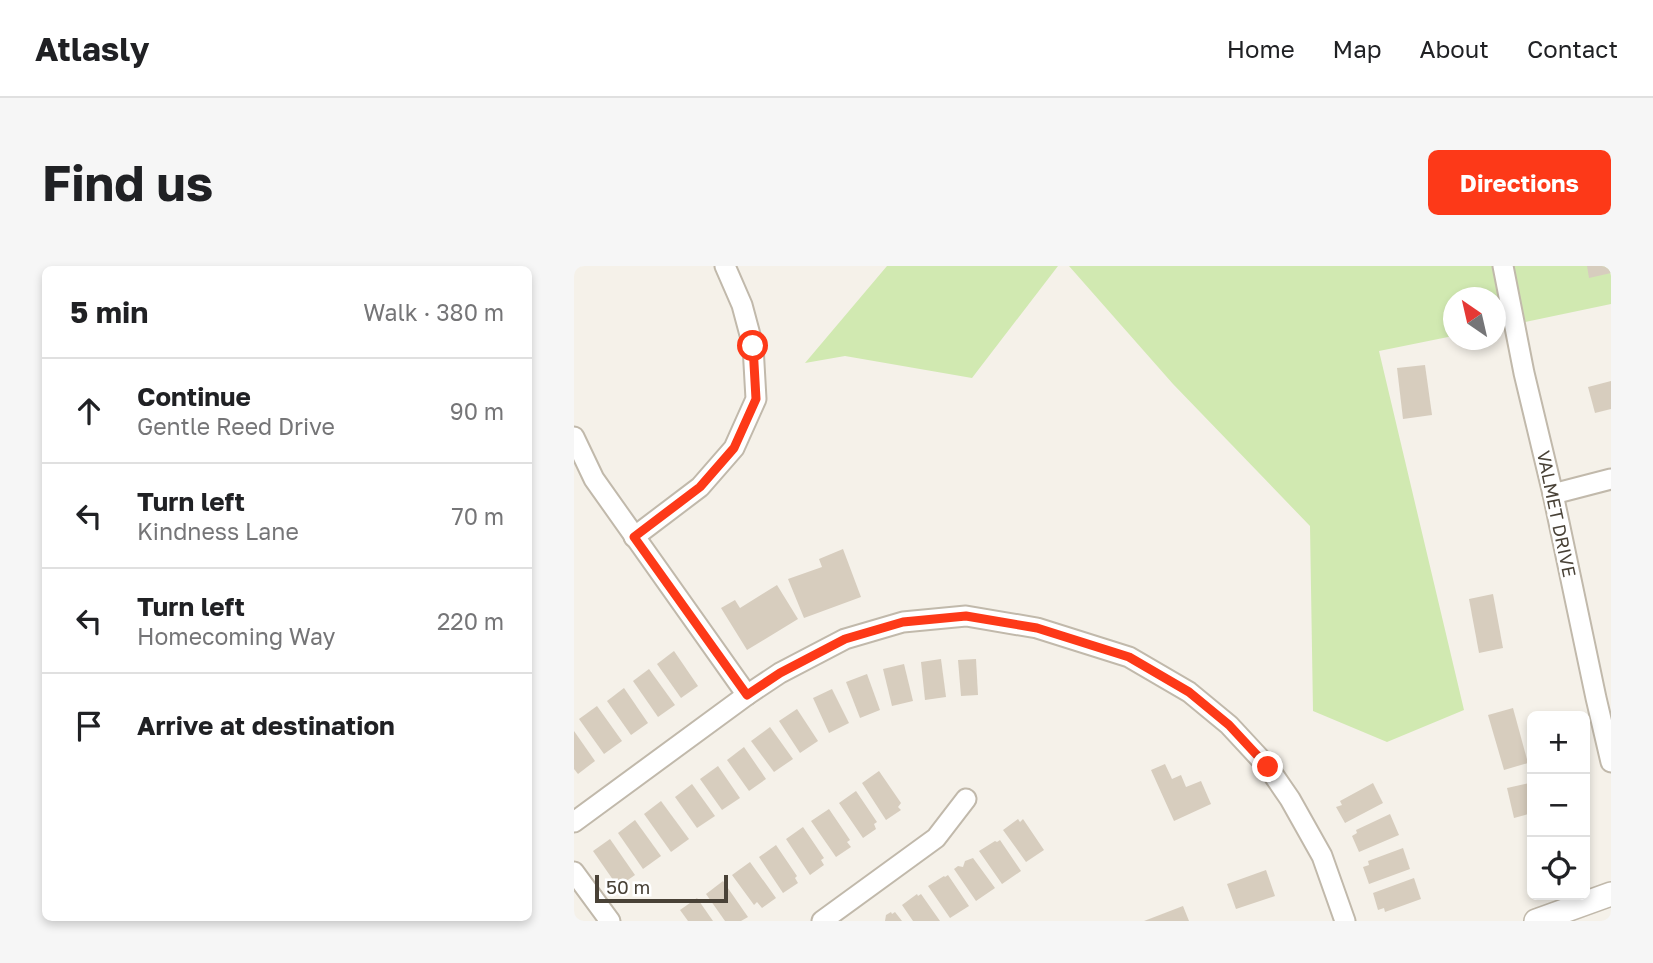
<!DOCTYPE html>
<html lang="en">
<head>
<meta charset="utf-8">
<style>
	:root { --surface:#fff; --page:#f6f6f6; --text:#202124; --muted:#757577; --line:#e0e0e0; --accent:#fd3918 }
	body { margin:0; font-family:"Golos Text",sans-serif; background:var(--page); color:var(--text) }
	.controls { position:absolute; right:21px; bottom:21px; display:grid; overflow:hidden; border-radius:10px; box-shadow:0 4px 10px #0003 }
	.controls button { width:63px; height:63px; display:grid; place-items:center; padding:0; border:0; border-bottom:2px solid var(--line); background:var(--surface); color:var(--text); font:35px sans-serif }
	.compass { position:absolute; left:869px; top:21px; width:63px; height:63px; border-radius:50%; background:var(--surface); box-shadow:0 4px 10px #0003; rotate:326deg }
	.scale { position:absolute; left:21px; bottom:18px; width:133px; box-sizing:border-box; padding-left:7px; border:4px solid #494237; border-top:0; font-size:19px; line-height:24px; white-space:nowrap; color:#494237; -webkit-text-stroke:5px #fff; paint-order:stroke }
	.stop { position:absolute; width:21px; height:21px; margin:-16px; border:5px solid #fd3918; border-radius:50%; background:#fff }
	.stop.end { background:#fd3918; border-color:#fff; box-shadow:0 2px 7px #0008 }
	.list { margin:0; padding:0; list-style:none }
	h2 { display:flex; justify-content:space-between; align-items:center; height:91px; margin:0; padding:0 28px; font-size:30px }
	h2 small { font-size:23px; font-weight:400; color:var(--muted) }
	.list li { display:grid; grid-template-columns:46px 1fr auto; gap:21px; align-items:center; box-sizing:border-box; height:105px; padding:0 28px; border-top:2px solid var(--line) }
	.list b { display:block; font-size:26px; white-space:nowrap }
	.list p { margin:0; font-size:23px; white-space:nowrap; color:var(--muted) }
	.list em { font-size:23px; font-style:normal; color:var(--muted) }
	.icon { flex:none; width:38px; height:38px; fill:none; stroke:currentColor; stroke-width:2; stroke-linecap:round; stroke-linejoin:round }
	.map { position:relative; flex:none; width:1037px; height:655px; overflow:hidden; border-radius:10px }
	header { display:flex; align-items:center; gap:42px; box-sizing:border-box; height:98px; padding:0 35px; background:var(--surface); border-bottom:2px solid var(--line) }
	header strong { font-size:33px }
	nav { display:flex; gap:38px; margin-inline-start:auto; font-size:24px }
	.intro { display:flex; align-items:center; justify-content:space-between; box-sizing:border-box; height:168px; padding:0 42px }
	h1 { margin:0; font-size:49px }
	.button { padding:18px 32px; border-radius:10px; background:var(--accent); color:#fff; font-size:24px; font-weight:700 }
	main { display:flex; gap:42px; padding:0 42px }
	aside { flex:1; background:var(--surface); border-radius:10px; box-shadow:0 4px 10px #0003 }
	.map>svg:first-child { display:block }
	.green { fill:#d1e9b1 }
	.building { fill:#d7cdbe }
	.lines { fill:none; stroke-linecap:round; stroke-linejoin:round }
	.minor-casing { stroke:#c1b9ab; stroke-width:23 }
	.tertiary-casing { stroke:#c1b9ab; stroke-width:26 }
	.minor { stroke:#fff; stroke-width:19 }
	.tertiary { stroke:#fff; stroke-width:23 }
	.route { stroke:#fd3918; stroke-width:9 }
	.labels { text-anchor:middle; stroke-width:5; stroke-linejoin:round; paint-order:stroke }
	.street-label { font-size:18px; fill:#494237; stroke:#fff }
</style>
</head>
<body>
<header>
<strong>Atlasly</strong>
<nav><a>Home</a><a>Map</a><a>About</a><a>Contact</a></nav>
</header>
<div class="intro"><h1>Find us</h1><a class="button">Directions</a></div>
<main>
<aside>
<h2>5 min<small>Walk · 380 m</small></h2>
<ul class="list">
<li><svg class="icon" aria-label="ahead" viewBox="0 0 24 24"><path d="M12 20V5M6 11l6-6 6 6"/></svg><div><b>Continue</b><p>Gentle Reed Drive</p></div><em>90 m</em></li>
<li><svg class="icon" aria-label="left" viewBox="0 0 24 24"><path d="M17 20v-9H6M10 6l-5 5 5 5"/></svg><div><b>Turn left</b><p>Kindness Lane</p></div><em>70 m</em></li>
<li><svg class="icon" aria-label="left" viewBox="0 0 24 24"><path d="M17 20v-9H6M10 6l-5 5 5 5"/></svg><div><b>Turn left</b><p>Homecoming Way</p></div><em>220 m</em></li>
<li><svg class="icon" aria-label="arrive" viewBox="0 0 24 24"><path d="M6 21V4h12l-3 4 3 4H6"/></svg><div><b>Arrive at destination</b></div></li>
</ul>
</aside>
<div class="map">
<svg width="1037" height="655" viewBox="0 0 1037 655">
	<rect width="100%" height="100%" fill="#f5f1e9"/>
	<g class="green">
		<polygon points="313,0 484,0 398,112 271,90 231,97"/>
		<polygon points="495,0 1037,0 1037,38 922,62 922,32 880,32 879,70 805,85 890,444 813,476 739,445 736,260 599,118"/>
	</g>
	<g class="building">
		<polygon points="1013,0 1037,0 1037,7 1015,12"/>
		<polygon points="851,99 858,149 829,153 823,102"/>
		<polygon points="1037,115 1037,143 1021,147 1014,121"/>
		<polygon points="269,283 287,331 230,352 214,313 248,301 245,293"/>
		<polygon points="203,319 224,353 173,384 147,342 161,334 166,342"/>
		<polygon points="919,328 929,382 905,387 895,333"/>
		<polygon points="100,385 124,420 107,432 83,398"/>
		<polygon points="367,393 372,431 351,434 347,396"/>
		<polygon points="402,393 404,429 387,430 384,394"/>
		<polygon points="330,398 339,435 318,440 309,403"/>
		<polygon points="75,403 101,439 84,451 59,415"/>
		<polygon points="293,408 306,444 286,452 272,416"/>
		<polygon points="50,422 74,457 57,469 33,435"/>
		<polygon points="258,423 275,457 255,467 239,432"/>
		<polygon points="23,440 48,475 30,488 5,453"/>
		<polygon points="939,442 954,497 930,504 914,449"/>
		<polygon points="223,443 244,475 226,487 205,455"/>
		<polygon points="196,461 219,493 200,506 177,475"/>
		<polygon points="0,465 21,495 4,508 0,503"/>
		<polygon points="170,481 192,513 175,525 153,494"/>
		<polygon points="591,498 598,513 607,509 612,521 627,515 637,538 600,555 577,504"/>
		<polygon points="144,500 166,532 148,544 126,513"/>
		<polygon points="305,505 327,537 324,541 327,544 312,554 288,517"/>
		<polygon points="799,517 809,537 771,557 762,541 768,539 766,535"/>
		<polygon points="955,517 958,529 958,547 940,552 933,522"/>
		<polygon points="118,518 141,550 123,562 101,531"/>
		<polygon points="282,525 303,556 300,558 302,563 289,572 265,537"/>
		<polygon points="87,535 115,573 97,586 70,548"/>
		<polygon points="255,543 276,574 273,576 277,581 262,591 237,555"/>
		<polygon points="816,548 825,569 785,586 778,570 783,567 782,564"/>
		<polygon points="444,553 446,556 449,553 470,584 452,596 429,564"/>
		<polygon points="61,554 87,590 69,603 44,567"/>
		<polygon points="229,561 250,592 247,594 250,599 236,609 212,573"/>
		<polygon points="36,573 61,609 44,621 19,585"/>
		<polygon points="426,574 447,605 428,618 405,585 421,575 423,576"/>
		<polygon points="202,579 223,610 221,612 224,617 209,627 185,591"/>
		<polygon points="829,582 836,603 795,618 789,601 795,599 794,595"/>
		<polygon points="399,592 421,622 402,635 380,603 384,600 389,601 391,595"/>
		<polygon points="176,596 202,632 188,642 183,636 180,639 158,609"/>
		<polygon points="692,604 701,630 662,643 653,618"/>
		<polygon points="374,609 395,640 376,652 354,620 370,610 371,611"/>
		<polygon points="840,612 847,633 811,646 810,642 804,644 799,627"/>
		<polygon points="149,615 174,651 167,655 151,655 132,628"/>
		<polygon points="343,628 344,630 347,628 366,655 339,655 328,639"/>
		<polygon points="123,632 139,655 114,655 106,644"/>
		<polygon points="609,640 615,655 570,655"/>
		<polygon points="317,646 318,648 321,646 328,655 311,655 312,649"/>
	</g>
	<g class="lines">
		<g class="minor-casing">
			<g id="minor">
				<polyline points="929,0 950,107 979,228 1022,432 1037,496"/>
				<polyline points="0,171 20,213 173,429"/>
				<polyline points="979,228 1037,213"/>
				<polyline points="60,271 126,221 160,182 182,133 179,80 168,39 151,0"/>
				<polyline points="0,556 173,429 206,407 271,373 329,356 392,350 463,362 555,391 615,426 655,459 694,501 716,533 748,590 771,655"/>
				<polyline points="0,606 36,655"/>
				<polyline points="248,655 362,572 392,533"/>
			</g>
		</g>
		<g class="tertiary-casing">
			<polyline id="tertiary" points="962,655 1037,628"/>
		</g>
		<use href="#minor" class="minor"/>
		<use href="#tertiary" class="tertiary"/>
	</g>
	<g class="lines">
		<polyline class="route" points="179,80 182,133 160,182 126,221 60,271 173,429 206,407 271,373 329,356 392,350 463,362 555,391 615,426 655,459 694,501"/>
	</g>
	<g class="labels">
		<g class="street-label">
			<text transform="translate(982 248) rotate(78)" y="6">VALMET DRIVE</text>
		</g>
	</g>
</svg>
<div class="controls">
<button>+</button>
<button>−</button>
<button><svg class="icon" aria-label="locate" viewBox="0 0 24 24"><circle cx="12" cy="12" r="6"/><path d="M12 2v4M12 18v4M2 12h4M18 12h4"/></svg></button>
</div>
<svg class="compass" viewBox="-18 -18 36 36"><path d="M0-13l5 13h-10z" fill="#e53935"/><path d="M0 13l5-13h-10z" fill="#757577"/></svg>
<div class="scale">50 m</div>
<div class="stop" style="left:179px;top:80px"></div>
<div class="stop end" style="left:694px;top:501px"></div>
</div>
</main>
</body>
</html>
